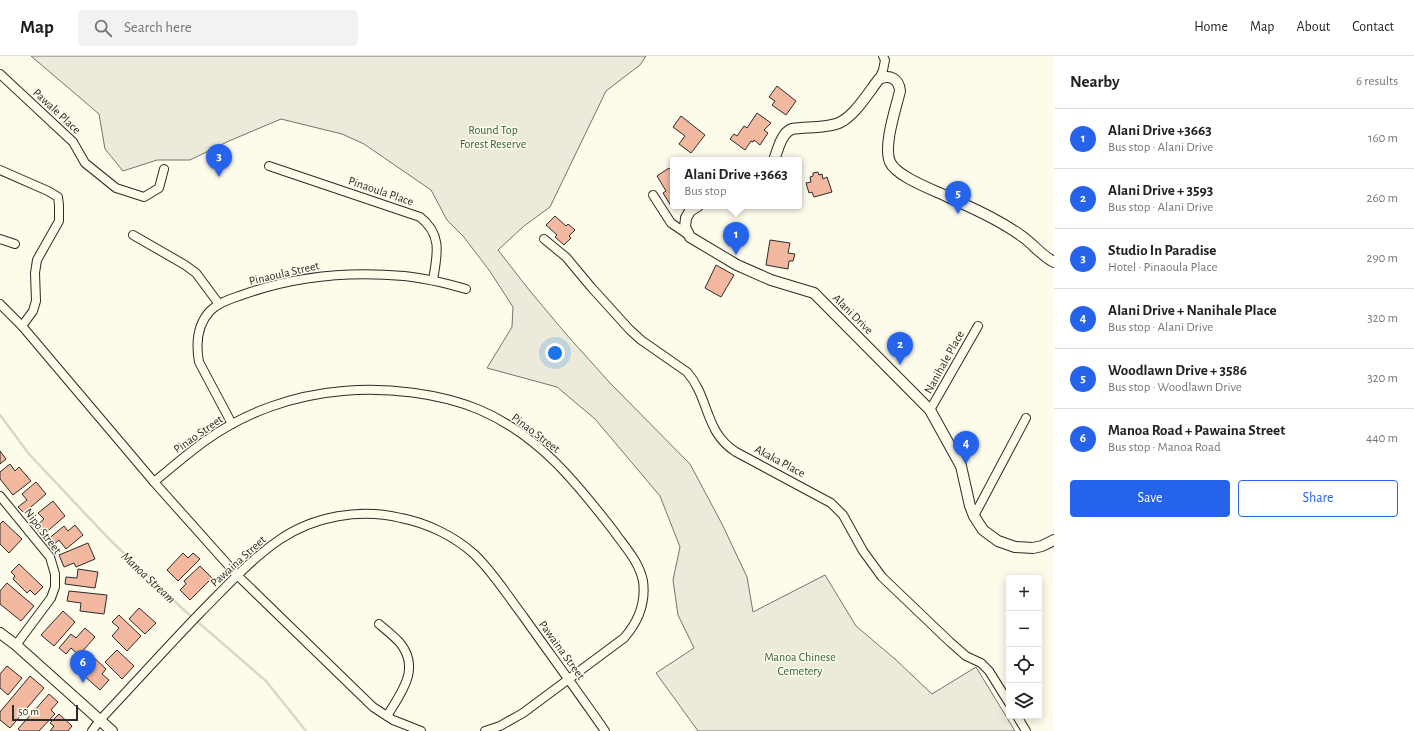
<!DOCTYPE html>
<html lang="en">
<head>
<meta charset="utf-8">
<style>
	:root { --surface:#fff; --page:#f2f2f2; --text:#222; --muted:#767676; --line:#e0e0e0; --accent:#2563eb }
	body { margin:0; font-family:"Alegreya Sans",sans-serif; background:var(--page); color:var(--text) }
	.controls { position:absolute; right:12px; bottom:12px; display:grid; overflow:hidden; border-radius:4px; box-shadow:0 2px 10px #0003 }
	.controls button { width:36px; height:36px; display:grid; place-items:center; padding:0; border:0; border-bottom:1px solid var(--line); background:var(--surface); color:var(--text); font:20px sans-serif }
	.scale { position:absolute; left:12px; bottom:10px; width:66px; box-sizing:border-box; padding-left:4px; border:2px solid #2b2b2b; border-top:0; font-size:11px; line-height:14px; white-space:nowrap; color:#2b2b2b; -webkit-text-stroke:3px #fdfbea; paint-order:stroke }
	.you { position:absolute; left:555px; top:297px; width:14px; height:14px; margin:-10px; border:3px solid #fff; border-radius:50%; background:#1a73e8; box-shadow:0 0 0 6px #1a73e833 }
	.badge { display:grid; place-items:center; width:26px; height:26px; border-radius:50%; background:var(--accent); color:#fff; font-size:13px; font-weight:700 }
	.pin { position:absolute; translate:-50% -33px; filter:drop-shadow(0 1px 2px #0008) }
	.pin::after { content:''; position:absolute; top:21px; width:14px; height:12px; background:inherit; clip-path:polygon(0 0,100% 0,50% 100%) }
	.popup { position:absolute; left:670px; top:101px; width:132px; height:52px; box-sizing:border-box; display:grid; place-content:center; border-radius:4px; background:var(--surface); filter:drop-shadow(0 1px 3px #0005); font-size:13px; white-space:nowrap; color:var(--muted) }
	.popup b { font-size:15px; color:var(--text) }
	.popup::after { content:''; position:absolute; left:50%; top:100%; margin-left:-8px; border:8px solid transparent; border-top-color:var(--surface) }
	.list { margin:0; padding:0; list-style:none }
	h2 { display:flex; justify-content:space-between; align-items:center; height:52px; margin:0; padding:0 16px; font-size:17px }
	h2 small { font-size:13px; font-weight:400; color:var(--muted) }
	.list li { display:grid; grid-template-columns:26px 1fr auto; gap:12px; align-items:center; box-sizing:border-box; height:60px; padding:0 16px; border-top:1px solid var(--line) }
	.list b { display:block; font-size:15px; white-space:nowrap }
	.list p { margin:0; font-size:13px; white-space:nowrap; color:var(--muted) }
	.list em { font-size:13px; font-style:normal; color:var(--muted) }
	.actions { display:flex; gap:8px; padding:12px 16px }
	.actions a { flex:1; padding:9px 0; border:1px solid var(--accent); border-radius:4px; text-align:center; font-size:14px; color:var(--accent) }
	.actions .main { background:var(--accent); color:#fff }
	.icon { flex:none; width:22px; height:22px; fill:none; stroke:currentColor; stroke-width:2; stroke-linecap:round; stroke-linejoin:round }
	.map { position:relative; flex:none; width:1054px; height:675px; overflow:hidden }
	header { display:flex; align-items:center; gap:24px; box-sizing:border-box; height:56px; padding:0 20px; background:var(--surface); border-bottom:1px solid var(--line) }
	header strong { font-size:19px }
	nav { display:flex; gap:22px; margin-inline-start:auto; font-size:14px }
	.search { width:280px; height:36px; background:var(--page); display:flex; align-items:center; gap:10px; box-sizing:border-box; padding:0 14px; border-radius:4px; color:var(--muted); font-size:15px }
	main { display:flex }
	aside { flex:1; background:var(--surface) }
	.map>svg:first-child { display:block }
	.green { fill:#ecebdb; stroke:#74746e }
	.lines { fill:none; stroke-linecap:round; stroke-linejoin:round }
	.stream { stroke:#d8d7c9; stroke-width:2.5 }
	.building { fill:#f2b8a0; stroke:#2b2b2b }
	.minor-casing { stroke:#2b2b2b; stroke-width:10 }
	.tertiary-casing { stroke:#2b2b2b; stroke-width:12 }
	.minor { stroke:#fdfbea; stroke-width:8 }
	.tertiary { stroke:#fdfbea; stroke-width:10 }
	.labels { text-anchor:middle; stroke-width:3; stroke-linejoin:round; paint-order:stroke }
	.street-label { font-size:12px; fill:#2b2b2b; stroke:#fdfbea }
	.park-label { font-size:12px; fill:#34623c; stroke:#fdfbea }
	.water-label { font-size:13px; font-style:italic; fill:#2b2b2b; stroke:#fdfbea }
</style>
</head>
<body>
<header>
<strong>Map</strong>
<div class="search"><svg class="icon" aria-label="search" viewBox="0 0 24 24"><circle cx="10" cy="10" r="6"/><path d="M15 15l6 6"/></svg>Search here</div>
<nav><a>Home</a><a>Map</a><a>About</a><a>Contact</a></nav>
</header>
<main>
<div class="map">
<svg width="1054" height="675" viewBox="0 0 1054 675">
	<rect width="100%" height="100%" fill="#fdfbea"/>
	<polygon class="green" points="31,0 646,0 640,9 606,35 550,151 524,170 498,194 530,235 566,278 610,327 690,408 722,468 747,521 753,556 825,519 856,570 895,603 932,638 976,611 1015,675 698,675 656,617 694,592 678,559 673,524 680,491 660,440 595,363 557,331 487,312 512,271 513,251 489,214 463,180 447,164 431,134 364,88 342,78 281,63 229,85 190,104 157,104 123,115 105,93 99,58"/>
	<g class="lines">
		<polyline class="stream" points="0,359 29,398 110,484 184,554 266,625 306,675"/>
	</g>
	<g class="building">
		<polygon points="777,30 796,45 786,59 772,49 775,45 769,41"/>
		<polygon points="757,57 771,67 764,74 768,77 760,89 754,84 753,86 751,85 745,94 730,83 734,78 737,80 744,70 747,72"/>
		<polygon points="681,60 705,79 691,97 679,88 685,80 673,71"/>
		<polygon points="669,112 673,116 673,149 671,150 663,137 666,135 657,120"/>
		<polygon points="818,116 819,119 822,118 823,123 827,121 832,136 814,141 812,136 809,137 806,127 811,126 810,121 813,120 813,117"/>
		<polygon points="555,160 566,170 568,168 575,174 569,180 571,182 564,189 555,181 557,179 546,169"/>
		<polygon points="770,184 790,187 788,197 795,198 793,205 789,205 788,213 766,209"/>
		<polygon points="716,209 734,219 721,241 705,232"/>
		<polygon points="0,395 6,403 0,408"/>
		<polygon points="10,408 15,415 19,411 31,425 13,439 0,423 0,416"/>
		<polygon points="36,426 46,438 24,457 18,451 27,444 22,438"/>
		<polygon points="53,445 65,460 42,480 35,471 44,463 38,457"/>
		<polygon points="3,465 22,483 9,497 0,488 0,468"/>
		<polygon points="75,469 83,479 66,493 59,484 52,490 47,484 64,470 68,475"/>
		<polygon points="88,487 95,503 76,511 74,507 64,511 59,499"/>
		<polygon points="183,497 188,502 193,497 200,503 178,525 167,514"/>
		<polygon points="19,508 43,531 35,539 30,534 27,537 13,523 15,520 11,516"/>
		<polygon points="200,510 212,522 190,544 180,534 186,528 184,525"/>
		<polygon points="78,513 98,516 95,532 65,528 66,521 77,522"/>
		<polygon points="7,527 34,550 21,565 0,548 0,535"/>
		<polygon points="69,535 107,539 104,558 80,555 81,547 67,545"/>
		<polygon points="139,552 156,567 145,578 129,563"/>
		<polygon points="63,555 75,566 54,590 41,579"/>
		<polygon points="119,559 141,580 127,595 112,580 119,572 112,566"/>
		<polygon points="85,572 95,581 79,599 71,592 66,598 59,592 71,578 76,582"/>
		<polygon points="117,594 134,610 122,623 105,606"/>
		<polygon points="88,596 106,613 102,618 109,624 100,634 82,618 88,611 80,605"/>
		<polygon points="7,610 22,622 8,639 0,632 0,618"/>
		<polygon points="30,620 44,632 10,672 0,664 0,656"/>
		<polygon points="49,638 58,646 51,654 55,658 39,675 20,675 18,673"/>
		<polygon points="59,658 72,670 68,675 50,675 54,670 50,667"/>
	</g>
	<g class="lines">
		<g class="minor-casing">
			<g id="minor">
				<polyline points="0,18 73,86 85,107 116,132 144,141 159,132 164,113"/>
				<polyline points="879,23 883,14 885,4 883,0"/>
				<path d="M269 110 420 161C443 179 437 199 433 224"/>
				<polyline points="0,114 48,135 58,141 59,149 59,165 37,204 35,217 36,245 33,255 22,270"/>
				<polyline points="653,139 671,167 690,180"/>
				<polyline points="133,179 185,209 196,217 219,248"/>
				<polyline points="0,183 15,188"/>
				<path d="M544 183 566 201 591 231 630 274 641 284 687 316C710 342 704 376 736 396L831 447 843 459 863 495 882 521 950 586 966 600 981 607 989 615 1009 647"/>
				<polyline points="0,248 22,270 154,426 237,519 373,651 393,664 421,675"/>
				<polyline points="930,354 978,270"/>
				<path d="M232 368 199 306C196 289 197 269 210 255 219 246 231 243 242 239 294 220 349 215 404 220 425 222 445 227 466 233"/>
				<path d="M154 426C171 412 187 398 205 385 245 356 294 339 343 335 386 331 440 337 480 354 538 379 575 425 613 474 624 490 639 505 643 525 646 547 638 566 624 582L523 657 500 670 485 675"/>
				<polyline points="0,440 50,501 55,518 55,531 51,542 16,589"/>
				<polyline points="974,460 1026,362"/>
				<path d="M379 568C386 574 394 580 400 587 421 613 401 637 387 660"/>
				<polyline points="1017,660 1026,675"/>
				<path d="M92 675 100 664C134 628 167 591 201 556 226 531 250 504 279 484 314 460 360 452 401 462 427 467 454 480 474 498 493 516 507 539 523 560 550 598 578 636 605 675"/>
			</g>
		</g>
		<g class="tertiary-casing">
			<g id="tertiary">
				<path d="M774 104C778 94 781 77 792 73 806 71 823 72 836 68 853 63 868 37 879 23 890 18 899 23 900 35 896 52 883 90 890 106 896 120 931 133 946 140 972 152 1000 164 1023 181 1034 189 1042 200 1054 206"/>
				<polyline points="698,150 690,155 686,162 685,171 690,181 737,209 771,224 814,237 930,354 961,410 970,450 974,460 983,474 998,485 1015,491 1033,492 1042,490 1054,484"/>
				<polyline points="0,577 16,589 112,675"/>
			</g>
		</g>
		<use href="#minor" class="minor"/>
		<use href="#tertiary" class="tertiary"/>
	</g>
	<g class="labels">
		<g class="street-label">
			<text transform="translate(57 55) rotate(43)" y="4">Pawale Place</text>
			<text transform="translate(381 135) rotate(19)" y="4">Pinaoula Place</text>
			<text transform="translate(284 217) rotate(-13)" y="4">Pinaoula Street</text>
			<text transform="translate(853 258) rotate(45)" y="4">Alani Drive</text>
			<text transform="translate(944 306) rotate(-61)" y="4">Nanihale Place</text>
			<text transform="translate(536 377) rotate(37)" y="4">Pinao Street</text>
			<text transform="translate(198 378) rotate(-35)" y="4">Pinao Street</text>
			<text transform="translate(780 405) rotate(28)" y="4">Akaka Place</text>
			<text transform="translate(43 475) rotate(53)" y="4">Nipo Street</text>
			<text transform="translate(238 505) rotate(-42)" y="4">Pawaina Street</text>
			<text transform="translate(562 594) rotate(54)" y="4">Pawaina Street</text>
		</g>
		<g class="park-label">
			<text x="493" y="78">Round Top<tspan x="493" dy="14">Forest Reserve</tspan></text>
			<text x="800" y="605">Manoa Chinese<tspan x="800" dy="14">Cemetery</tspan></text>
		</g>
		<g class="water-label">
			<text transform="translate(149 521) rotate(43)" y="5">Manoa Stream</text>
		</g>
	</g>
</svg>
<div class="controls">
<button>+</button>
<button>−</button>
<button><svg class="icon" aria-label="locate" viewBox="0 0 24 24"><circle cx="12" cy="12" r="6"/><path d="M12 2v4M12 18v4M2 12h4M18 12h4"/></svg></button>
<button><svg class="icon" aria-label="layers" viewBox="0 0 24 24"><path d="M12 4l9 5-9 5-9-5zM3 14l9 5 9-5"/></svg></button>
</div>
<div class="scale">50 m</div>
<div class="you"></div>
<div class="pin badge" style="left:736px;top:199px">1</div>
<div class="popup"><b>Alani Drive +3663</b>Bus stop</div>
<div class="pin badge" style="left:900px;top:309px">2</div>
<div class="pin badge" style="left:219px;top:121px">3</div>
<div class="pin badge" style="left:966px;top:408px">4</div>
<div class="pin badge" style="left:958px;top:158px">5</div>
<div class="pin badge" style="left:83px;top:627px">6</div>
</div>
<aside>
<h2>Nearby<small>6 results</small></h2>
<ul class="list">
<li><span class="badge">1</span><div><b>Alani Drive +3663</b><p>Bus stop · Alani Drive</p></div><em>160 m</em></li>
<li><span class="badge">2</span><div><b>Alani Drive + 3593</b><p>Bus stop · Alani Drive</p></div><em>260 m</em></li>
<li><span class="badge">3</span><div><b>Studio In Paradise</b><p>Hotel · Pinaoula Place</p></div><em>290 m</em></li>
<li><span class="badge">4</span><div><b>Alani Drive + Nanihale Place</b><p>Bus stop · Alani Drive</p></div><em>320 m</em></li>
<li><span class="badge">5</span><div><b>Woodlawn Drive + 3586</b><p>Bus stop · Woodlawn Drive</p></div><em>320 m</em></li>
<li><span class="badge">6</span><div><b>Manoa Road + Pawaina Street</b><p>Bus stop · Manoa Road</p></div><em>440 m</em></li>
</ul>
<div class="actions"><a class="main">Save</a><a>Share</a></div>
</aside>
</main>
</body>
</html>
